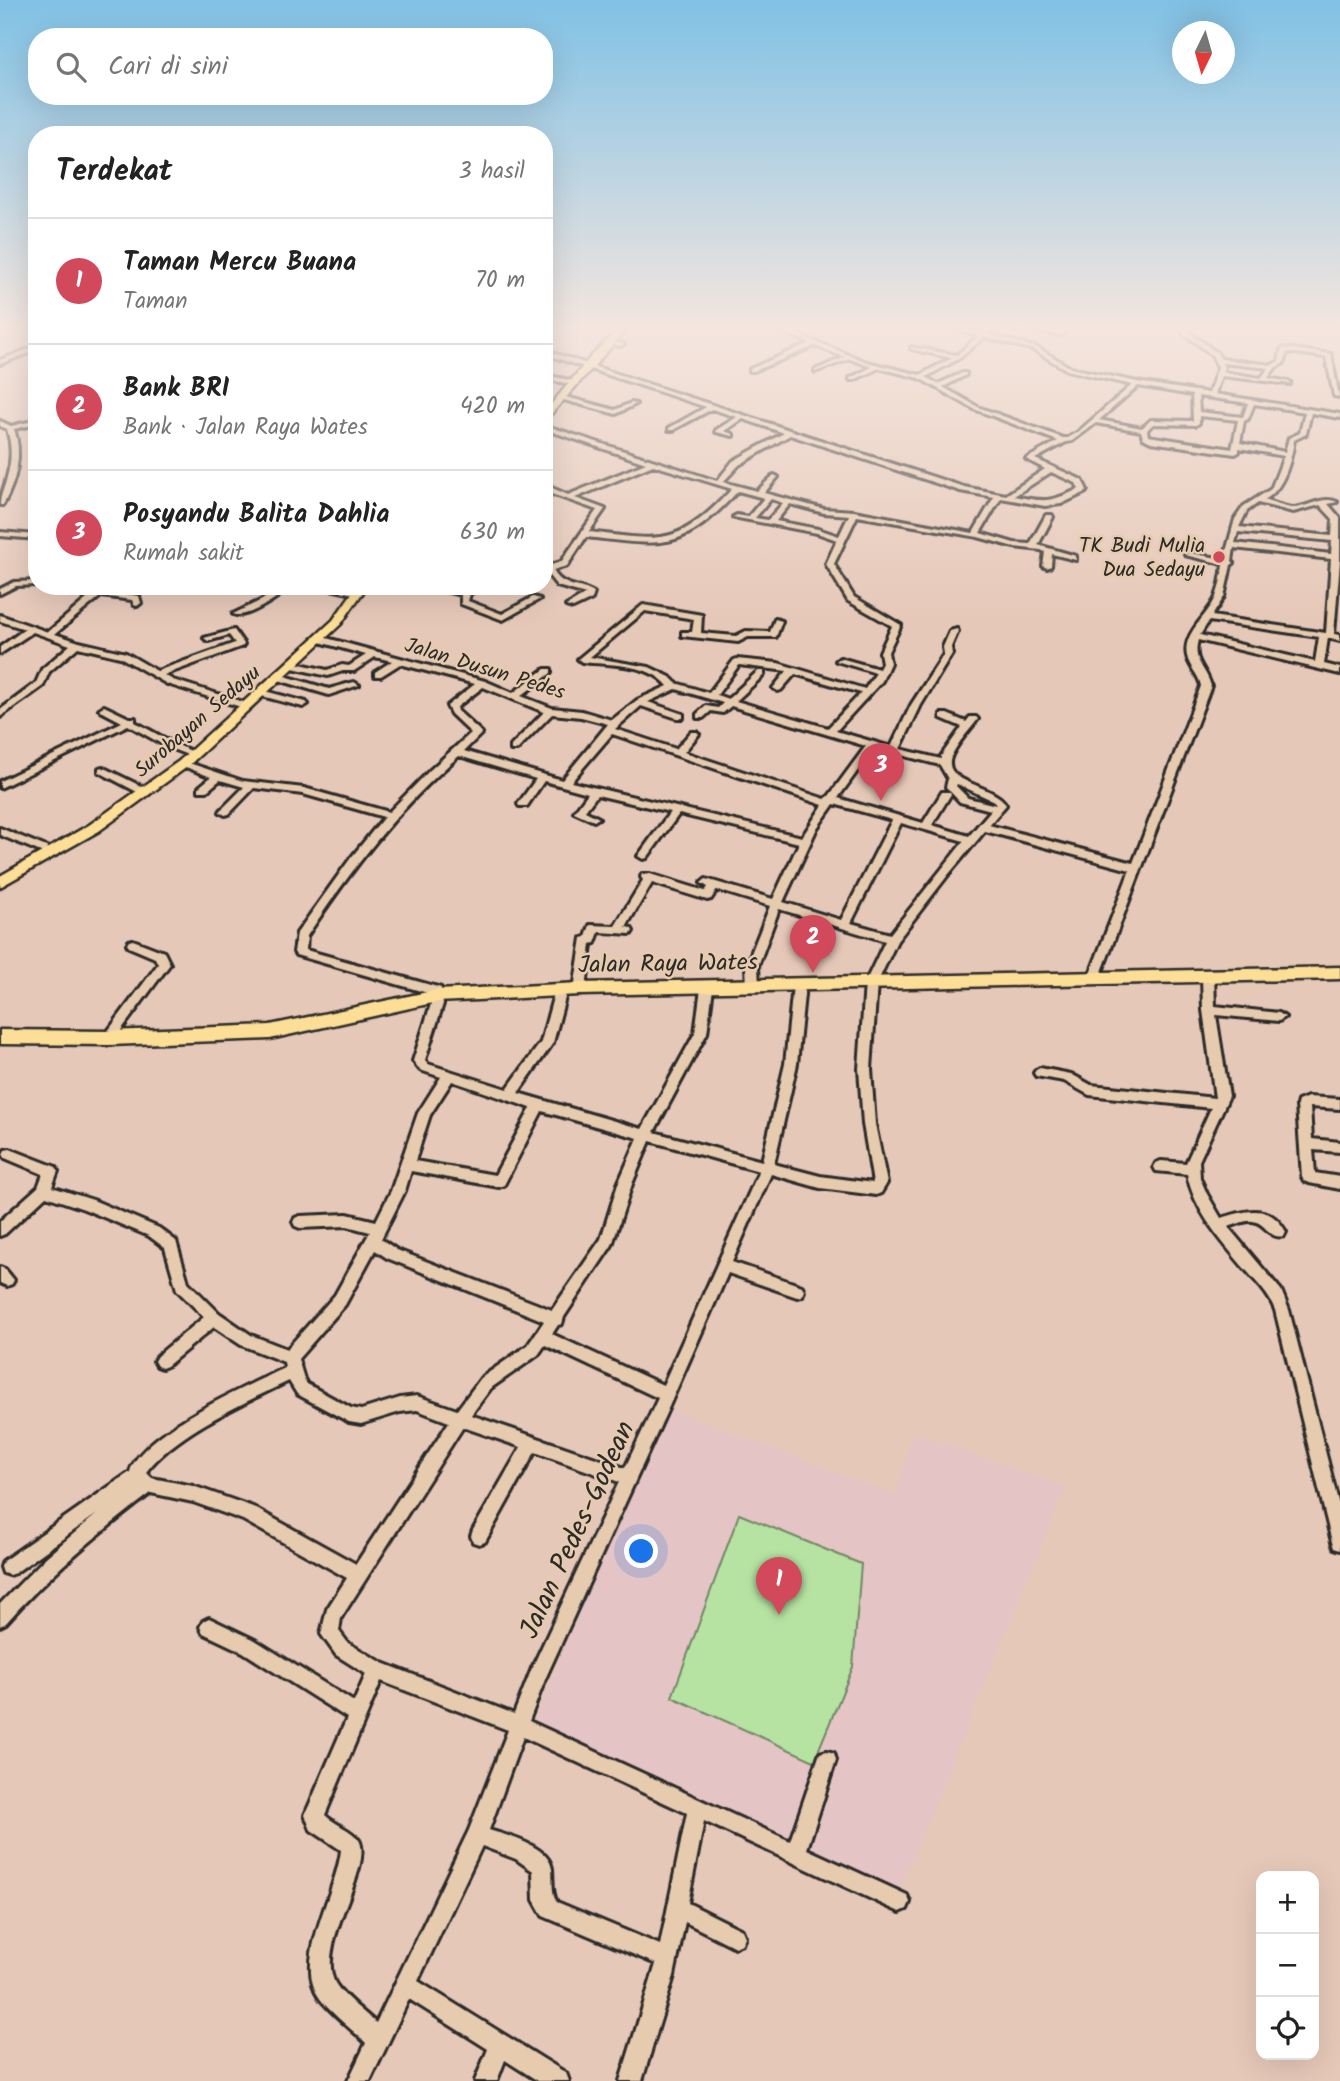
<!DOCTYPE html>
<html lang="id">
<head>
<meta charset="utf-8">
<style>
	:root { --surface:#fff; --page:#f6f6f6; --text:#222; --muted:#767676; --line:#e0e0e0; --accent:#d1495b }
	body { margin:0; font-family:Kalam,sans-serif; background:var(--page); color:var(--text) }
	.controls { position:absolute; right:21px; bottom:21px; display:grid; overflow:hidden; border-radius:14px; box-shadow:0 7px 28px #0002 }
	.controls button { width:63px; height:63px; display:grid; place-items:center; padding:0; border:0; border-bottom:2px solid var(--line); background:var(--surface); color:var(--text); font:35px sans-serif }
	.compass { position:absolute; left:1172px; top:21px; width:63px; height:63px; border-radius:50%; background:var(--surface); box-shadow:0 7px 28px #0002; rotate:185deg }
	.you { position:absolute; left:642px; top:1552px; width:24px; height:24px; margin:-18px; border:5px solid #fff; border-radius:50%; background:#1a73e8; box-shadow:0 0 0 10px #1a73e833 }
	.badge { display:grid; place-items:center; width:46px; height:46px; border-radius:50%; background:var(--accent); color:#fff; font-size:23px; font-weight:700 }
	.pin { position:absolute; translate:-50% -58px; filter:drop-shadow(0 2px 4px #0008) }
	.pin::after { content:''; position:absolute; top:37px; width:24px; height:21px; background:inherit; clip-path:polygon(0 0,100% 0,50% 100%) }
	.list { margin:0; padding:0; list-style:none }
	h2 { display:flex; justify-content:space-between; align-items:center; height:91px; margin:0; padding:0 28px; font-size:30px }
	h2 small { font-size:23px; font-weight:400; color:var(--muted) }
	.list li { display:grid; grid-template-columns:46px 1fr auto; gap:21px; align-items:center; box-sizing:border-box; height:126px; padding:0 28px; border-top:2px solid var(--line) }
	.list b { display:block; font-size:26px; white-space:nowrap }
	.list p { margin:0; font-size:23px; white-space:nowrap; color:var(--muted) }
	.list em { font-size:23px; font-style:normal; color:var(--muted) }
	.icon { flex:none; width:38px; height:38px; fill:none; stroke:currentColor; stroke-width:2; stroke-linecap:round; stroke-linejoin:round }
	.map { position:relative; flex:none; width:1340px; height:2081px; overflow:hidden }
	.search { position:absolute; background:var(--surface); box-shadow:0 7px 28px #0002; left:28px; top:28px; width:525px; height:77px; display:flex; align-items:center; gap:18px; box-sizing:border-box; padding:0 24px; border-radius:28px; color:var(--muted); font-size:26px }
	.panel { position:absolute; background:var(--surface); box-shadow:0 7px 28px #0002; left:28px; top:126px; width:525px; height:469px; border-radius:28px }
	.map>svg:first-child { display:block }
	.built { fill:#e5c4c5 }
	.green { fill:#b6e3a2; stroke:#708766; stroke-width:2 }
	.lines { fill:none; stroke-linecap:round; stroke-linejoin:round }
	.minor-casing { stroke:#2b2b2b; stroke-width:6 }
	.major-casing { stroke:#2b2b2b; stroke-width:5 }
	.highway-casing { stroke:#2b2b2b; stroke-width:5 }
	.minor { fill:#e7cbae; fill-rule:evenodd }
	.major { fill:#fdde96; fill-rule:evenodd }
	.highway { fill:#fdde96; fill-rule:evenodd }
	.poi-dot { fill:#d1495b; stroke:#e7cbae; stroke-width:2.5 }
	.labels { text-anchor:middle; stroke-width:5; stroke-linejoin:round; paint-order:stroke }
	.far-poi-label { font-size:21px; fill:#2b2b2b; stroke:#e7cbae; text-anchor:end }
	.far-street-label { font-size:21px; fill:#2b2b2b; stroke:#e7cbae }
	.street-label { font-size:24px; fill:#2b2b2b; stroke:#e7cbae }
	.near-street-label { font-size:28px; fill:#2b2b2b; stroke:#e7cbae }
</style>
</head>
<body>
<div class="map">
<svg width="1340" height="2081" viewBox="0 0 1340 2081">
	<rect width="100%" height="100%" fill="#e6c8b8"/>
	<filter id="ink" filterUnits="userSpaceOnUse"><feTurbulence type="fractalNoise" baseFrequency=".0143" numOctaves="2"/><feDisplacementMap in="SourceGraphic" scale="14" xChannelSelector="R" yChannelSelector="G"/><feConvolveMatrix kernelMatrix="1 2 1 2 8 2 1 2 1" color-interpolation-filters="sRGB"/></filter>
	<g filter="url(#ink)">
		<polygon class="built" points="659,1405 896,1495 913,1433 1066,1487 898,1892 528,1737"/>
		<polygon class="green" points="739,1514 861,1564 853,1667 814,1761 672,1697"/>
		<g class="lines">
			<g class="minor-casing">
				<g id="minor">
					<path d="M776 329H784L867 362 920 375 952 358 911 349V347L957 355 978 336 957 329 982 333 986 330 989 332 987 334 1038 348 1071 368 1137 382 1209 393 1218 367 1212 355 1178 329H1185L1217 353 1221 359 1272 365 1279 361 1281 350 1284 348 1331 354 1339 397 1334 396 1326 357 1287 352 1284 363 1275 368 1268 378 1290 382V384L1221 376 1215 394 1340 414V418L1311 413 1306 434 1294 440C1291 461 1284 489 1264 500 1273 503 1284 507 1292 508 1308 508 1322 495 1337 502L1328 504 1340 518V560L1334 634 1340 635V641L1328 638 1324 664 1340 668V674L1198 640C1192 662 1206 667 1211 686L1098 982H1090L1088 979 1130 870 985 831 948 875 897 941 877 983 871 1069 875 1124 887 1183 881 1193 876 1195 820 1188 771 1174 732 1262 802 1286 804 1291 802 1296 797 1297 728 1273 667 1411 546 1677 529 1721 790 1841 820 1753 827 1751 834 1753 836 1760 807 1849 907 1895 910 1902 907 1909 900 1912 893 1909 704 1821 688 1903 742 1930 745 1937 742 1944 735 1947 685 1922 674 1976 642 2081H620L656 1964 543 1916 534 1900 533 1871 516 1859 482 1846 418 1981 566 2073 569 2081H538L505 2060 497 2081H475L488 2049 409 1999 370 2081H348L366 2043C354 2031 327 2010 319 1997 293 1959 337 1892 341 1850L311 1830 305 1815 347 1718 243 1652 203 1633 200 1627 203 1621 209 1618 255 1640 354 1702 366 1674 336 1655 321 1634 327 1609 347 1578 243 1520 193 1502 151 1493C99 1533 49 1574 6 1623L0 1626V1604L46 1557 97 1514 15 1573 9 1575 3 1573 1 1567 3 1561 130 1472C141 1432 249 1385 285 1368L284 1362 241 1345 214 1327 167 1366 162 1368 157 1366 154 1361 157 1356 204 1317 177 1290 165 1248 149 1236 84 1209 46 1196 5 1234 0 1236V1221L38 1187 43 1174 5 1158 3 1154 5 1150 10 1149 56 1167 58 1171 52 1187 93 1200 159 1228 176 1241 188 1282 219 1313 251 1335 287 1349 335 1295 370 1232 347 1226 300 1228 295 1226 293 1222 295 1218 300 1216 347 1214 376 1221 391 1191 418 1113 441 1077 420 1070 413 1061 431 1004V994L296 955 294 952 297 933 350 859 384 817 303 794 254 788 229 814 225 815 220 812 221 810 244 787 220 780 207 791H199V787L211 777 178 764 183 761 243 781 304 788 389 812 430 770 471 733 451 714 447 706 475 684 400 664 381 676H375V672L392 661 375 657 354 671H343L328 676 288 667 287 665 291 662 327 670 342 665 349 666 366 655 316 641 315 639 319 636 485 681 513 693 545 669H551V673L521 696 552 708 582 711 612 720 637 700 668 686C650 663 608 665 582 662L578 659 643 605 702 615 701 633 736 636 746 631 770 632 775 619 782 621 776 637H748L738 642 682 636V632H692L694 619 645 611 590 657 649 667 670 677 676 683 709 693 734 660 737 659 778 663 865 689 876 673 836 661 840 658 879 669 882 663 880 652 892 626 848 601 826 564 837 540 817 533 733 517 737 515 748 517 764 498 738 491C681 552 666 546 586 537L567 566 553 570C561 588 580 584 594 593L592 599 573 608 566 606 586 594 557 586 546 572H544V567L561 562 597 510 546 492 544 481 552 488 568 495 646 463 544 429V425L717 481 733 461 784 433 743 419 724 431 733 434V436L716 432V430L737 417 712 409 673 430H669V428L706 407 544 354V350L964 487 1006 495 1045 469 1026 459 1058 441 974 409 919 378 879 368 854 380H850V378L872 367 850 359 815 372V370L845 357 815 346 754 371H750V369L810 343ZM984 337 1034 350 1067 370 1132 385 1078 432 1068 438H1063L978 407 943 387 966 375V373H962L938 384 926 377 960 358ZM1222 363 1269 368 1261 378 1222 372 1224 367ZM1138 386 1192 395 1193 421 1151 420 1142 428 1099 420ZM1198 396 1248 403 1243 417 1199 412ZM1254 404 1305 412 1300 433 1289 438 1285 452 1240 443 1244 421 1248 419ZM1199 416 1238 420 1232 449 1148 436 1147 430 1153 424 1196 425 1199 423ZM1096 423 1141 431 1143 438 1151 442 1235 454 1239 452V448L1284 456 1271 489 1244 506 1235 519 1224 559 1189 553 1185 555 1223 564C1222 575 1220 586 1216 597 1208 616 1182 633 1187 656 1189 667 1199 675 1201 686L1133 863 989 825 1006 805C996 784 938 784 952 755 958 742 970 730 978 719L976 717H970L966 722 947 714H941V718L962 727 941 756V759L900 749 921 705 952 654 951 647 958 631 957 629 950 631 943 647 944 654 911 705 891 747 836 731 882 681 890 663 888 652 901 625 854 597 834 564 857 516 978 537 1014 547 1041 550 1045 552 1043 566 1047 568 1051 566 1052 554 1076 560V556L1038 545 1053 517 1052 515H1046L1030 544 1014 543 980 533 1001 498 1045 506 1061 504 1086 492 1087 490 1082 480 1035 459 1066 442 1072 441ZM790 435 960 491 994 497 973 533 854 511 824 509 764 493 778 477 774 475 757 491 723 482 739 465ZM653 465 732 489C677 547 664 541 589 532L605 509 575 498ZM1051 472 1076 483 1079 489C1049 503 1045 502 1014 496ZM771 499 783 503 768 520 755 518ZM1258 503 1293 512 1320 505 1333 519 1332 536 1239 527 1247 511ZM790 504 824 513 849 515 839 536 818 529 776 521ZM1238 532 1332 541 1331 554 1235 543ZM1234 548 1331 559 1326 633 1212 616 1224 597 1231 565 1234 563 1232 561ZM1209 621 1319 637 1315 662 1200 635ZM739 665 787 671 773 688 778 691 781 690 795 674 861 693 828 728 736 701 764 675V671H758L728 699 717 695ZM483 687 544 712 511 746V750H517L552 714 581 717 608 724 562 780 464 751 482 733 458 711 457 707ZM676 689 723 703 718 708 706 706 697 714V718H703L711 711 723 713 731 706 866 746 829 796 825 799 684 752 699 734 697 732H691L676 749 615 729 641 706 677 718H683V714L648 702ZM612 734 823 805 802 837 571 782ZM874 748 940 765 948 779 946 787 960 802 991 810 969 836 932 825 951 794 950 792H942L923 823 838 798ZM459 756 536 779 518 804 519 806H527L544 781 588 793 574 812 594 821 599 818 585 811 597 795 670 812 638 856 643 859 647 858 679 814 799 843 773 899 706 879 701 883 708 887 705 891 650 874H642L641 877 643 880 615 926 590 925 586 937 582 938 574 989 580 993 586 989 591 944 595 943 599 932 631 934 633 931 631 928 626 927 652 883 707 900 711 899 717 890 770 906 746 966 747 987 753 991 759 987 758 966 779 909 885 941 865 983 859 1069 863 1124 873 1183 820 1176 774 1164 797 1064 805 985 803 982 799 981 793 985 785 1064 762 1161 654 1132 707 1033 713 988 711 985 707 984 701 988 695 1033 642 1129 518 1093 553 1043 567 990 565 987H557L555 990 541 1042 507 1089 428 1064 425 1060 443 1004 441 988 306 950 307 936C351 870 398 808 459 756ZM957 784 994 801 996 805 968 798 956 786ZM834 804 892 820 841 920 783 902 817 828ZM901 823 964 841 890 934 851 923ZM452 1081 531 1108 495 1175 415 1161 430 1115ZM542 1111 638 1138 618 1184 601 1239 552 1310 397 1250 381 1239 405 1191 411 1171 499 1187 504 1185ZM650 1141 759 1171 663 1385 552 1334 558 1325 562 1324 564 1317 612 1245 632 1184ZM375 1250 387 1258 544 1321 528 1345 481 1378 457 1410 417 1396 400 1398 361 1410 351 1408 307 1384 304 1379 298 1359 345 1305ZM545 1345 658 1398 625 1468 471 1415 491 1388 538 1355ZM289 1381 297 1394 349 1422 361 1424 400 1412 417 1410 449 1422 356 1564 253 1507 193 1486 152 1478 146 1472C176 1433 244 1403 289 1381ZM463 1427 521 1447 473 1530 471 1536 473 1542 479 1544 485 1542 535 1452 619 1482 532 1668 514 1714 383 1663 348 1643 339 1631 341 1618ZM381 1681 508 1730 469 1830 376 2023C365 2013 339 1993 334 1981 317 1941 374 1867 359 1840 352 1830 334 1824 325 1815ZM523 1737 687 1813 660 1945 557 1902C551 1893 553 1880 552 1869 549 1846 508 1836 489 1830Z"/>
					<polygon points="1020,329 1060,331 1063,329 1069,329 1061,335"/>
					<polygon points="609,341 624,344 621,346 607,344"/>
					<polygon points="37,346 37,350 0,364 0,360"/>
					<polygon points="544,375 575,381 578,383 575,385 544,379"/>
					<polygon points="562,396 615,410 631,403 636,404 616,414 560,399 559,398"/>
					<path d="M37 420V424L14 429C23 454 16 482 3 505H0C0 495 5 487 7 477 12 461 12 445 7 429L0 426V421L11 426Z"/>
					<polygon points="0,532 37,535 37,539 0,536"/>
					<polygon points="37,581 37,585 16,586 0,594 0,589 14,582"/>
					<polygon points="102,586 111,586 106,591 139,596 141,603 137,606 134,605 132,600 101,596 55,634 79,642 126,653 157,671 235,643 229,635 208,641 204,638 234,630 244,644 243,646 164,675 173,680 250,704 250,708 244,708 167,684 120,657 78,647 49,672 43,686 0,717 0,710 36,683 42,669 70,645 33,632 0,654 0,647 25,629 0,621 0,615 48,632"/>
					<path d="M281 586H291C280 596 247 620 233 614L262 600Z"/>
					<polygon points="317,586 335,586 362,593 358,595"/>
					<polygon points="425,586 443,586 465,590 472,586 482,586 470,594 468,601 502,614 533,597 540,599 503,620 461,604 461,595"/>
					<polygon points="278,674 329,689 354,682 359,685 329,695 275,679 275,675"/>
					<polygon points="261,690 306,702 308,704 303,707 258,695 258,691"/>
					<polygon points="104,706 129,718 135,718 135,722 173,743 198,754 193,757 167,747 128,725 0,788 0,781 122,722 101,711 99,709"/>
					<polygon points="102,767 149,790 150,792 149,794 141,794 99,772 99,768"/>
					<polygon points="0,828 56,851 57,853 56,855 48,855 0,835"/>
					<polygon points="133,940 164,952 170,964 113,1041 105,1041 103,1038 105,1035 158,964 155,958 129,947 127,944 129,941"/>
					<path d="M1208 972 1214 976 1215 1006 1279 1013 1285 1017 1279 1021 1216 1015 1229 1096 1199 1161 1200 1178 1207 1194 1221 1218C1248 1210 1270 1203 1286 1232L1284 1236C1269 1240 1266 1222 1252 1221 1245 1220 1236 1225 1228 1227L1281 1290 1289 1310 1340 1509V1550L1334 1548 1332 1542 1275 1310C1269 1294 1257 1283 1246 1270 1223 1243 1194 1211 1187 1174L1156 1171 1154 1167 1156 1163 1161 1161 1186 1163 1211 1108 1089 1095 1064 1081 1036 1076 1034 1073 1036 1070 1040 1068 1071 1074 1091 1085 1215 1098 1203 1010 1202 976Z"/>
					<polygon points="1308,1097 1340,1099 1340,1109 1310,1107 1312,1139 1340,1142 1340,1152 1313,1150 1315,1173 1340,1177 1340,1189 1309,1183 1304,1181 1302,1177 1297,1105 1298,1101"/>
					<polygon points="0,1267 5,1269 14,1280 12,1284 7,1286 0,1283"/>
				</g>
			</g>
			<g class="major-casing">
				<g id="major">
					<polygon points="619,329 627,329 544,422 544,413 593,354"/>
					<polygon points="357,586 367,586 341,624 187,767 99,831 0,887 0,876 89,825 179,761 333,620"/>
				</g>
			</g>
			<g class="highway-casing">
				<polygon id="highway" points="1340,967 1340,979 580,995 437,1002 270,1039 109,1045 0,1044 0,1030 109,1031 270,1025 437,990 580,983"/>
			</g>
			<use href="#minor" class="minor"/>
			<use href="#major" class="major"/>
			<use href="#highway" class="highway"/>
		</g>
	</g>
	<linearGradient id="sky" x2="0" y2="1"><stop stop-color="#80c1e5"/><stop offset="0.53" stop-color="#f4e6df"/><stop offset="1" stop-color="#f4e6df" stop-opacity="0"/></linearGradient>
	<rect width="1340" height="620" fill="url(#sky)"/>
	<circle class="poi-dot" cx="1219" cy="557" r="7"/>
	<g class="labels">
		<g class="far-poi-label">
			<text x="1205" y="552">TK Budi Mulia<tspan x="1205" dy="24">Dua Sedayu</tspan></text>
		</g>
		<g class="far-street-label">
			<text transform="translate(485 668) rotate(17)" y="7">Jalan Dusun Pedes</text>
			<text transform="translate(197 721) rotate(-41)" y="7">Surobayan Sedayu</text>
		</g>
		<g class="street-label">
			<text transform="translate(668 963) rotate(-1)" y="8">Jalan Raya Wates</text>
		</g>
		<g class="near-street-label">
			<text transform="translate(576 1529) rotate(-65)" y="10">Jalan Pedes-Godean</text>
		</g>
	</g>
</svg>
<div class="controls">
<button>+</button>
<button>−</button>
<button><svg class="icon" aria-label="locate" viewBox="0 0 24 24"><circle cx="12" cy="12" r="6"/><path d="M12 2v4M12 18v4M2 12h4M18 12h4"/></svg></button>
</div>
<svg class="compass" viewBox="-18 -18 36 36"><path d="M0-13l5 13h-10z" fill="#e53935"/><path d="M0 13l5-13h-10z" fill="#767676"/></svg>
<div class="you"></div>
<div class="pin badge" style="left:779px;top:1615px">1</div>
<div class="pin badge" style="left:813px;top:973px">2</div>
<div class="pin badge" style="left:881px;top:801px">3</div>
<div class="search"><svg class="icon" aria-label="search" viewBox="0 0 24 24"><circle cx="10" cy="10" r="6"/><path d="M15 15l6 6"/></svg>Cari di sini</div>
<section class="panel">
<h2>Terdekat<small>3 hasil</small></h2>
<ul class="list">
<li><span class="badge">1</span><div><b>Taman Mercu Buana</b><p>Taman</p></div><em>70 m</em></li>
<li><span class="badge">2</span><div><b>Bank BRI</b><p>Bank · Jalan Raya Wates</p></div><em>420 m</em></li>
<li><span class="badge">3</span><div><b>Posyandu Balita Dahlia</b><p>Rumah sakit</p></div><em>630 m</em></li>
</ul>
</section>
</div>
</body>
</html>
